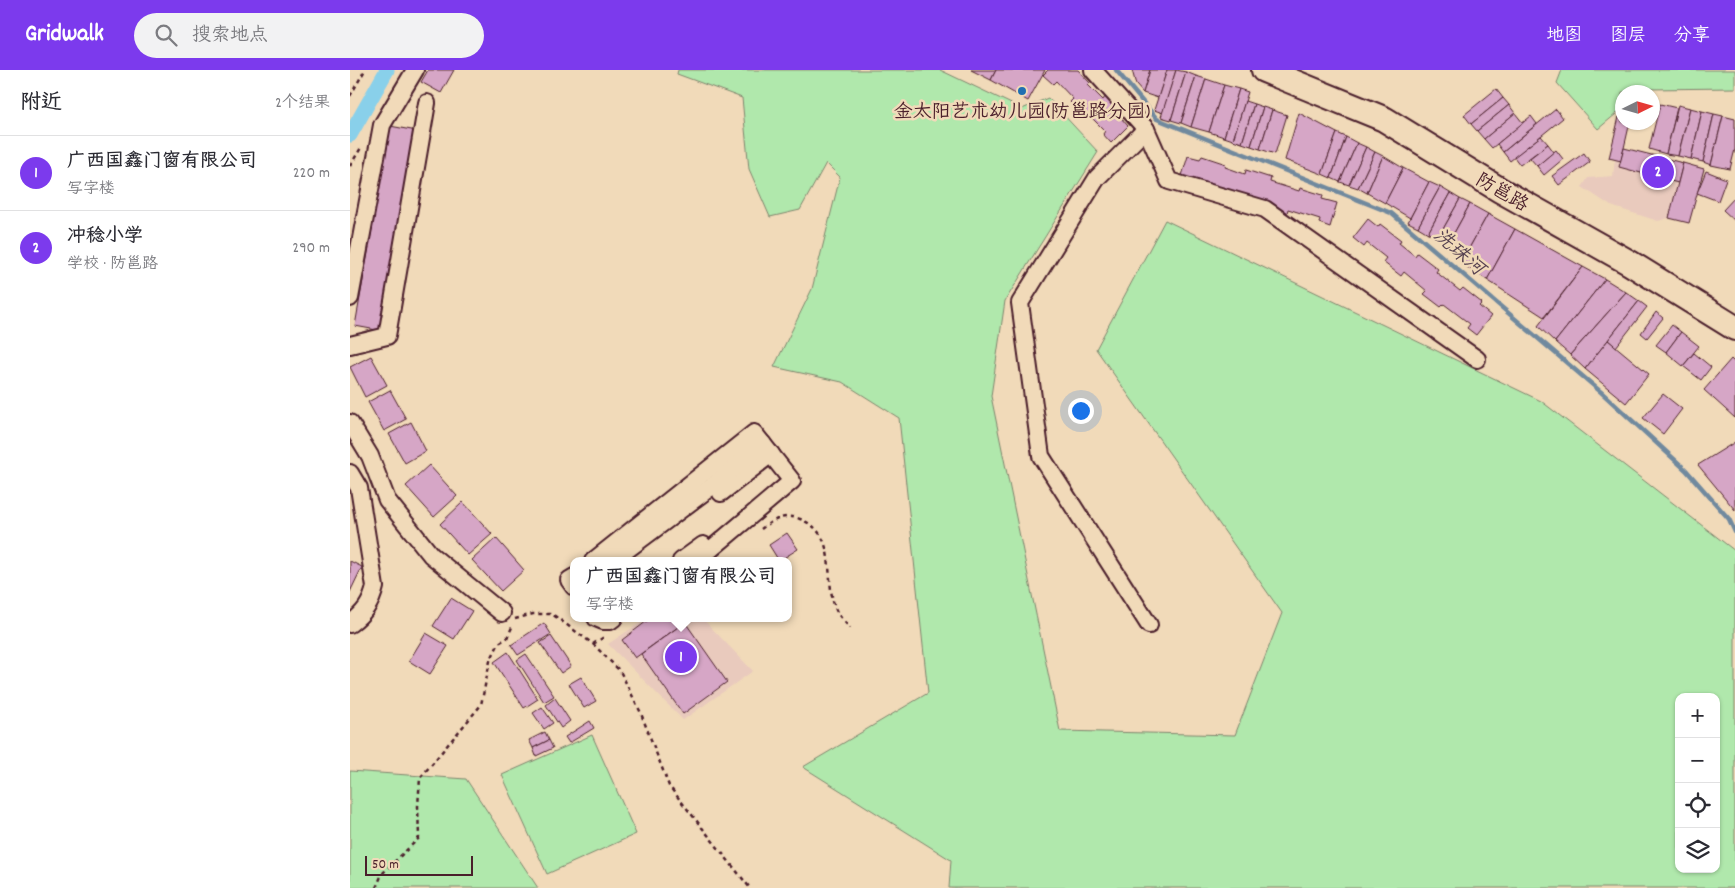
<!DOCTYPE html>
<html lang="zh">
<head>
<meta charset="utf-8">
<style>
	:root { --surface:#fff; --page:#f2f2f3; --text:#2b2b33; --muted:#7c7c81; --line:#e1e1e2; --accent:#7c3aed }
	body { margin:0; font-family:Dekko,"LXGW WenKai TC",sans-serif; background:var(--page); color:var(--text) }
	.controls { position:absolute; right:15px; bottom:15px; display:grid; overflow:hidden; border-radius:10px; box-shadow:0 1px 4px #0004 }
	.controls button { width:45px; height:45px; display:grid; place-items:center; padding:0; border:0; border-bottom:1px solid var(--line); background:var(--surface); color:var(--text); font:25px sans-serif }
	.compass { position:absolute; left:1265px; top:15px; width:45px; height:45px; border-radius:50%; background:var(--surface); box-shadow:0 1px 4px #0004; rotate:85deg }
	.scale { position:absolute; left:15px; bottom:12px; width:108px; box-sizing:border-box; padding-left:5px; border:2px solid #4a1f2b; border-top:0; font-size:14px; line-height:18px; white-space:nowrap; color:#4a1f2b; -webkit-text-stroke:4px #f1dab9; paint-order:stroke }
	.you { position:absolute; left:730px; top:340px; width:18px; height:18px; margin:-12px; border:4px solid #fff; border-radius:50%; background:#1a73e8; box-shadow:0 0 0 8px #1a73e833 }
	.badge { display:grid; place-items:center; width:32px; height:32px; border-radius:50%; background:var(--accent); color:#fff; font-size:16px; font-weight:700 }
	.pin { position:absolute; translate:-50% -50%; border:2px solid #fff; box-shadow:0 1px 5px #0006 }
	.popup { position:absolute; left:220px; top:487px; width:222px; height:65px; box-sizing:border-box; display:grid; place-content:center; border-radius:10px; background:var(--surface); filter:drop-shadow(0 1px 4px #0005); font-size:16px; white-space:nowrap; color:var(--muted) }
	.popup b { font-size:19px; color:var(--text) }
	.popup::after { content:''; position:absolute; left:50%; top:100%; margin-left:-10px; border:10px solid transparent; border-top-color:var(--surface) }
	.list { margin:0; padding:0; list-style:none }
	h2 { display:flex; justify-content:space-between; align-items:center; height:65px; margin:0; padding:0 20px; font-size:21px }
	h2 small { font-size:16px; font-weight:400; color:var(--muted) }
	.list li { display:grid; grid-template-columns:32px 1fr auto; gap:15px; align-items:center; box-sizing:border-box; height:75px; padding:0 20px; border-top:1px solid var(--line) }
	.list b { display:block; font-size:19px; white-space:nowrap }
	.list p { margin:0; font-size:16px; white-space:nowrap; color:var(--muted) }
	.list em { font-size:16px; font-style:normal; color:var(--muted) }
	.icon { flex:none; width:28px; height:28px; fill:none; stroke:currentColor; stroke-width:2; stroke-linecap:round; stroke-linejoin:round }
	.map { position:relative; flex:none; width:1385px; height:818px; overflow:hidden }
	header { display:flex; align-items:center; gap:30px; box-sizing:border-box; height:70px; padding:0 25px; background:var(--accent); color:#fff }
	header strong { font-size:24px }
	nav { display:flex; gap:28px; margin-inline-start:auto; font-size:18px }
	.search { width:350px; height:45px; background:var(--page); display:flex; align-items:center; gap:12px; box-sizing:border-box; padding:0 18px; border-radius:28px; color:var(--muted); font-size:19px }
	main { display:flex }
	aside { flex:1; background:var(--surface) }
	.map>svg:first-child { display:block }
	.built { fill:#e9cabd }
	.green { fill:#b0e8ac; stroke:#7d846c; fill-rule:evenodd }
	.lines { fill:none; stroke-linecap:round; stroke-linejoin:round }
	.stream { stroke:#70899e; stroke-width:4.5 }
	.canal { stroke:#89d0ea; stroke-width:15 }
	.building { fill:#d6a6c6; stroke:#4a1f2b }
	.minor-casing { stroke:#4a1f2b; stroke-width:20 }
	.highway-casing { stroke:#4a1f2b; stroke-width:28 }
	.path { stroke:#4a1f2b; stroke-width:2.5; stroke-dasharray:4 4; stroke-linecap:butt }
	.minor { stroke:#f1dab9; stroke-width:16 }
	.highway { stroke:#f1dab9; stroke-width:24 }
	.poi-dot { fill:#1f6fb2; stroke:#f1dab9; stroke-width:2 }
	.labels { text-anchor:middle; stroke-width:5; stroke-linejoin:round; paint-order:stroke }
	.poi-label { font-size:19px; fill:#4a1f2b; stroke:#f1dab9 }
	.street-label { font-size:19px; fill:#4a1f2b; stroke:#f1dab9 }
	.water-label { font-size:20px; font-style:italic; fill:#574251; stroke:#f1dab9 }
</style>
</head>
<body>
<header>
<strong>Gridwalk</strong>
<div class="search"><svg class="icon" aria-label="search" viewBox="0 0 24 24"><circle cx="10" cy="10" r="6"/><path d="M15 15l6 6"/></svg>搜索地点</div>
<nav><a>地图</a><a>图层</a><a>分享</a></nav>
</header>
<main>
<aside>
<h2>附近<small>2个结果</small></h2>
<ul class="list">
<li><span class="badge">1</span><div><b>广西国鑫门窗有限公司</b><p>写字楼</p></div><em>220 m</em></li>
<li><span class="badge">2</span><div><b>冲稔小学</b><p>学校 · 防邕路</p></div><em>290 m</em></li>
</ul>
</aside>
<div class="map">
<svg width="1385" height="818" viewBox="0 0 1385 818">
	<rect width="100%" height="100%" fill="#f1dab9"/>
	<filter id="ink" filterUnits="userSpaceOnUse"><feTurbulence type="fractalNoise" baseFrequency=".02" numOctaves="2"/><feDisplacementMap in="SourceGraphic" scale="10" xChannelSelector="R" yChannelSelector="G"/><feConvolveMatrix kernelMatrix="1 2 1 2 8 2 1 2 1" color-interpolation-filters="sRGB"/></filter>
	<g filter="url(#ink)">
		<g class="built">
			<polygon points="1269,47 1272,48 1272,52 1280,53 1274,78 1354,99 1339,153 1319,148 1308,151 1261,136 1232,117 1238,108 1263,106 1265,89 1259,88"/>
			<polygon points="297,548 352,548 403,601 333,650 258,574"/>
		</g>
		<g class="green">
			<path d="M328 0H590L672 39 698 28 748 82 655 231 641 326 710 661 885 665 932 543 746 279 815 150 1191 331 1385 481V818H599L601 790 453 697 578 623 549 348 492 312 424 297 462 219 490 107 476 93 450 140 420 147 399 99 392 28 327 4ZM1329 627H1366V799H1329Z"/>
			<polygon points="1212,0 1385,0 1385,18 1298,19 1294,22 1272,22 1272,39 1248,59 1207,13"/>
			<polygon points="242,665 286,764 197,804 152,705"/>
			<polygon points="0,701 116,709 188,818 0,818"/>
		</g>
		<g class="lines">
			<polyline class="stream" points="766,0 807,49 1041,143 1251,322 1336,400 1379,449 1385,462"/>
			<polyline class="canal" points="0,65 37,0"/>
		</g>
		<g class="building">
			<polygon points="78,0 104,0 91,23 71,12"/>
			<polygon points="621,0 646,0 641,10"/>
			<polygon points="646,0 695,0 678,31 641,10"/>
			<polygon points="698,0 728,0 740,13 738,15 753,30 755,27 774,46 771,48 778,56 761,73 753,64 755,61 739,45 736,48 720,32 723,29 706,11 703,14 693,5"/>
			<polygon points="782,0 800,0 793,23 786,15"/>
			<polygon points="800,0 817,0 808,28 793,23"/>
			<polygon points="817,0 826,0 813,43 804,40"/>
			<polygon points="826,0 836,2 821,50 811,47"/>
			<polygon points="836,2 846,6 831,53 821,50"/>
			<polygon points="846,6 856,9 841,57 831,53"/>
			<polygon points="856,9 874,15 859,62 841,57"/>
			<polygon points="874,15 889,19 874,67 859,62"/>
			<polygon points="889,19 898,22 883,70 874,67"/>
			<polygon points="1146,19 1153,28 1121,54 1114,45"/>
			<polygon points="1153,28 1159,35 1127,61 1121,54"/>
			<polygon points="895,31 904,34 892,73 883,70"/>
			<polygon points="904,34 913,37 901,76 892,73"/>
			<polygon points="1310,34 1327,38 1316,84 1299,79"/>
			<polygon points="1159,35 1165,43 1134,69 1127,61"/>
			<polygon points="1328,35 1340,38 1328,86 1316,84"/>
			<polygon points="913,37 922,40 910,79 901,76"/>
			<polygon points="1340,38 1352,41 1341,89 1328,86"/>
			<polygon points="1206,39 1213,48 1160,91 1153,82"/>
			<polygon points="922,40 937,45 925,84 910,79"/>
			<polygon points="1352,41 1364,44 1353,92 1341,89"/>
			<polygon points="949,43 987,63 972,104 935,90"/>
			<polygon points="1165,43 1173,53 1142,78 1134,69"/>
			<polygon points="1364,44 1373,46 1361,95 1353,92"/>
			<polygon points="1181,46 1187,54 1153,82 1147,74"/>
			<polygon points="1373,46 1385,49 1385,79 1380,99 1361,95"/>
			<polygon points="1269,47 1272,48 1272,52 1280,52 1271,91 1259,88"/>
			<polygon points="40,56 67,61 32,261 5,256"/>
			<polygon points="987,63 996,67 981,108 972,104"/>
			<polygon points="1191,66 1198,74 1170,95 1164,87"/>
			<polygon points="996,67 1007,73 990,112 981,108"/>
			<polygon points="1007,73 1016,77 999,115 990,112"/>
			<polygon points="1198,74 1204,82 1187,96 1180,88"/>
			<polygon points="1016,77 1025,82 1008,118 999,115"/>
			<polygon points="1274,78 1333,93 1328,113 1269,97"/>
			<polygon points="1206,80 1213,89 1194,105 1187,96"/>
			<polygon points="1025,82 1033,86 1017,123 1008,118"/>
			<polygon points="1234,83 1240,92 1209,115 1202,106"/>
			<polygon points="838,86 850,89 852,86 876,94 875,97 895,104 896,100 921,108 920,112 949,121 950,118 973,125 972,129 987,133 980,157 969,153 970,149 938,139 937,143 914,136 916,131 890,123 889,127 867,121 868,116 845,109 844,113 831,109"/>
			<polygon points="1033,86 1053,98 1035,133 1017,123"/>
			<polygon points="1333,93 1354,99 1339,153 1319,148"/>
			<polygon points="1053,98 1079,112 1060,148 1035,133"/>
			<polygon points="1356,101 1376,109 1368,131 1347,123"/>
			<polygon points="1079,112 1090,117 1068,157 1058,152"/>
			<polygon points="1090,117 1100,123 1078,163 1068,157"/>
			<polygon points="1100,123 1110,129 1088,168 1078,163"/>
			<polygon points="1385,127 1385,151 1373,140"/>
			<polygon points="1110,129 1120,134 1098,174 1088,168"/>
			<polygon points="1120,134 1138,144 1116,184 1098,174"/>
			<polygon points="1138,144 1165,159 1137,210 1111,193"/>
			<polygon points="1018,149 1028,157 1030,154 1051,170 1049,173 1065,186 1067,183 1088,199 1086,202 1110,221 1113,218 1132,233 1129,236 1141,246 1126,265 1117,258 1120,254 1094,234 1091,237 1074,224 1077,221 1054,202 1051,206 1033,192 1036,188 1017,173 1014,177 1003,168"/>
			<polygon points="1165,159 1233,197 1194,247 1137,210"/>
			<polygon points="1233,197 1255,209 1205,272 1188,256"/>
			<polygon points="1255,209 1276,222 1220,285 1205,272"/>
			<polygon points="1276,222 1289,231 1235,299 1220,285"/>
			<polygon points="1289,231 1297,237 1266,277 1258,270"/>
			<polygon points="1306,242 1313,248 1297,268 1291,263"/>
			<polygon points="1322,255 1331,262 1316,282 1306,275"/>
			<polygon points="1331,262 1349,276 1333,296 1316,282"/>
			<polygon points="1258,270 1299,304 1276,333 1235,299"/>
			<polygon points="1344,283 1361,297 1351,310 1333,296"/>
			<polygon points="21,286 37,315 15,327 0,297"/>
			<polygon points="1381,289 1385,293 1385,348 1354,320"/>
			<polygon points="40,320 56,349 34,361 18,332"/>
			<polygon points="1313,324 1332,339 1313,364 1293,348"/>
			<polygon points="61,352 76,381 55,393 39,364"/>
			<polygon points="1385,372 1385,440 1348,395"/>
			<polygon points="79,395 107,426 84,447 56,416"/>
			<polygon points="113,432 142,464 118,485 90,454"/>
			<polygon points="437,463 448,479 429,491 419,475"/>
			<polygon points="146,468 174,500 151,521 122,490"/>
			<polygon points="0,491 12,497 0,522"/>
			<polygon points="101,528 122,541 104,569 83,556"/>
			<polygon points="301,548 332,548 335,552 285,588 272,570"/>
			<polygon points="335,552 377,612 333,644 291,584"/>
			<polygon points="194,553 201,564 168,585 161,575"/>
			<polygon points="76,563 98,576 80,604 59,591"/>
			<polygon points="201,566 221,596 211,603 190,573"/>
			<polygon points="158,582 188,629 174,638 144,592"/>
			<polygon points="176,584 204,626 194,632 167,590"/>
			<polygon points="231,607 246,631 234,638 219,614"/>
			<polygon points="205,628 220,651 211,658 196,635"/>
			<polygon points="192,637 203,653 194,659 183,643"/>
			<polygon points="240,651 244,658 219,673 215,667"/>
			<polygon points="195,662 199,670 183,678 179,670"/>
			<polygon points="199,670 203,678 186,686 183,678"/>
		</g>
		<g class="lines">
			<g class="minor-casing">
				<g id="minor">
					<polyline points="743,0 796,59 819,111 915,139 1127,289"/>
					<polyline points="796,59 747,108 670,233 691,386 799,555"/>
					<polyline points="0,228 32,55 65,0"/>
					<polyline points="0,275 37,266 77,33"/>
					<polyline points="0,353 20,386 37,430 81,485 152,543"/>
					<path d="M0 403 9 418 25 517C21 534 14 543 0 554"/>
					<polyline points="371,423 421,384"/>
					<polyline points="243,491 404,363 442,411 347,491"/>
					<polyline points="262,491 361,417 413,374"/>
					<polyline points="331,491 353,475"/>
					<polyline points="224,507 219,510 224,517"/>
					<polyline points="246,548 253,551 260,551 264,548"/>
				</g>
			</g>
			<g class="highway-casing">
				<polyline id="highway" points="914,0 1034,49 1150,120 1280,193 1385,258"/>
			</g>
			<g class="path">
				<polyline points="0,26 15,0"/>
				<polyline points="0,96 12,76"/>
				<path d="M411 459C423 450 435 443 450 449 490 464 473 510 486 540 489 547 496 553 500 558"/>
				<polyline points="165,549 183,544 202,544 243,574 270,601 290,641 319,716 400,818"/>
				<polyline points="243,574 254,567"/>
				<polyline points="26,818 32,804 69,768 68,736 70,708 131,635 140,591 149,573 157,568 163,555"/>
			</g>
			<use href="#minor" class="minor"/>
			<use href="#highway" class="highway"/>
		</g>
	</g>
	<circle class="poi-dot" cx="672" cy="21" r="5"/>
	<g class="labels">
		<g class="poi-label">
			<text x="672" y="47">金太阳艺术幼儿园(防邕路分园)</text>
		</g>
		<g class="street-label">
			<text transform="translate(1153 121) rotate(30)" y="7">防邕路</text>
		</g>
		<g class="water-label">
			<text transform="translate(1110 181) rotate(41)" y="7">洗珠河</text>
		</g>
	</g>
</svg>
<div class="controls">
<button>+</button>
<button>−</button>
<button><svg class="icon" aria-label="locate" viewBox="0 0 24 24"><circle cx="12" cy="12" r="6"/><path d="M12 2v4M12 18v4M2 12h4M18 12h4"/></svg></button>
<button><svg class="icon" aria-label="layers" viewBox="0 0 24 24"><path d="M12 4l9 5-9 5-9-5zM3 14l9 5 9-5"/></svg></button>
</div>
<svg class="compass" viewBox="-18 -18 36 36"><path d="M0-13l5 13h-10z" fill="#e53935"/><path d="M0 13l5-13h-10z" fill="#7c7c81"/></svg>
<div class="scale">50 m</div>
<div class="you"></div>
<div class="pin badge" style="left:331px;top:587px">1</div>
<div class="popup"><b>广西国鑫门窗有限公司</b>写字楼</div>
<div class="pin badge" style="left:1308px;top:102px">2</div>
</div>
</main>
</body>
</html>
